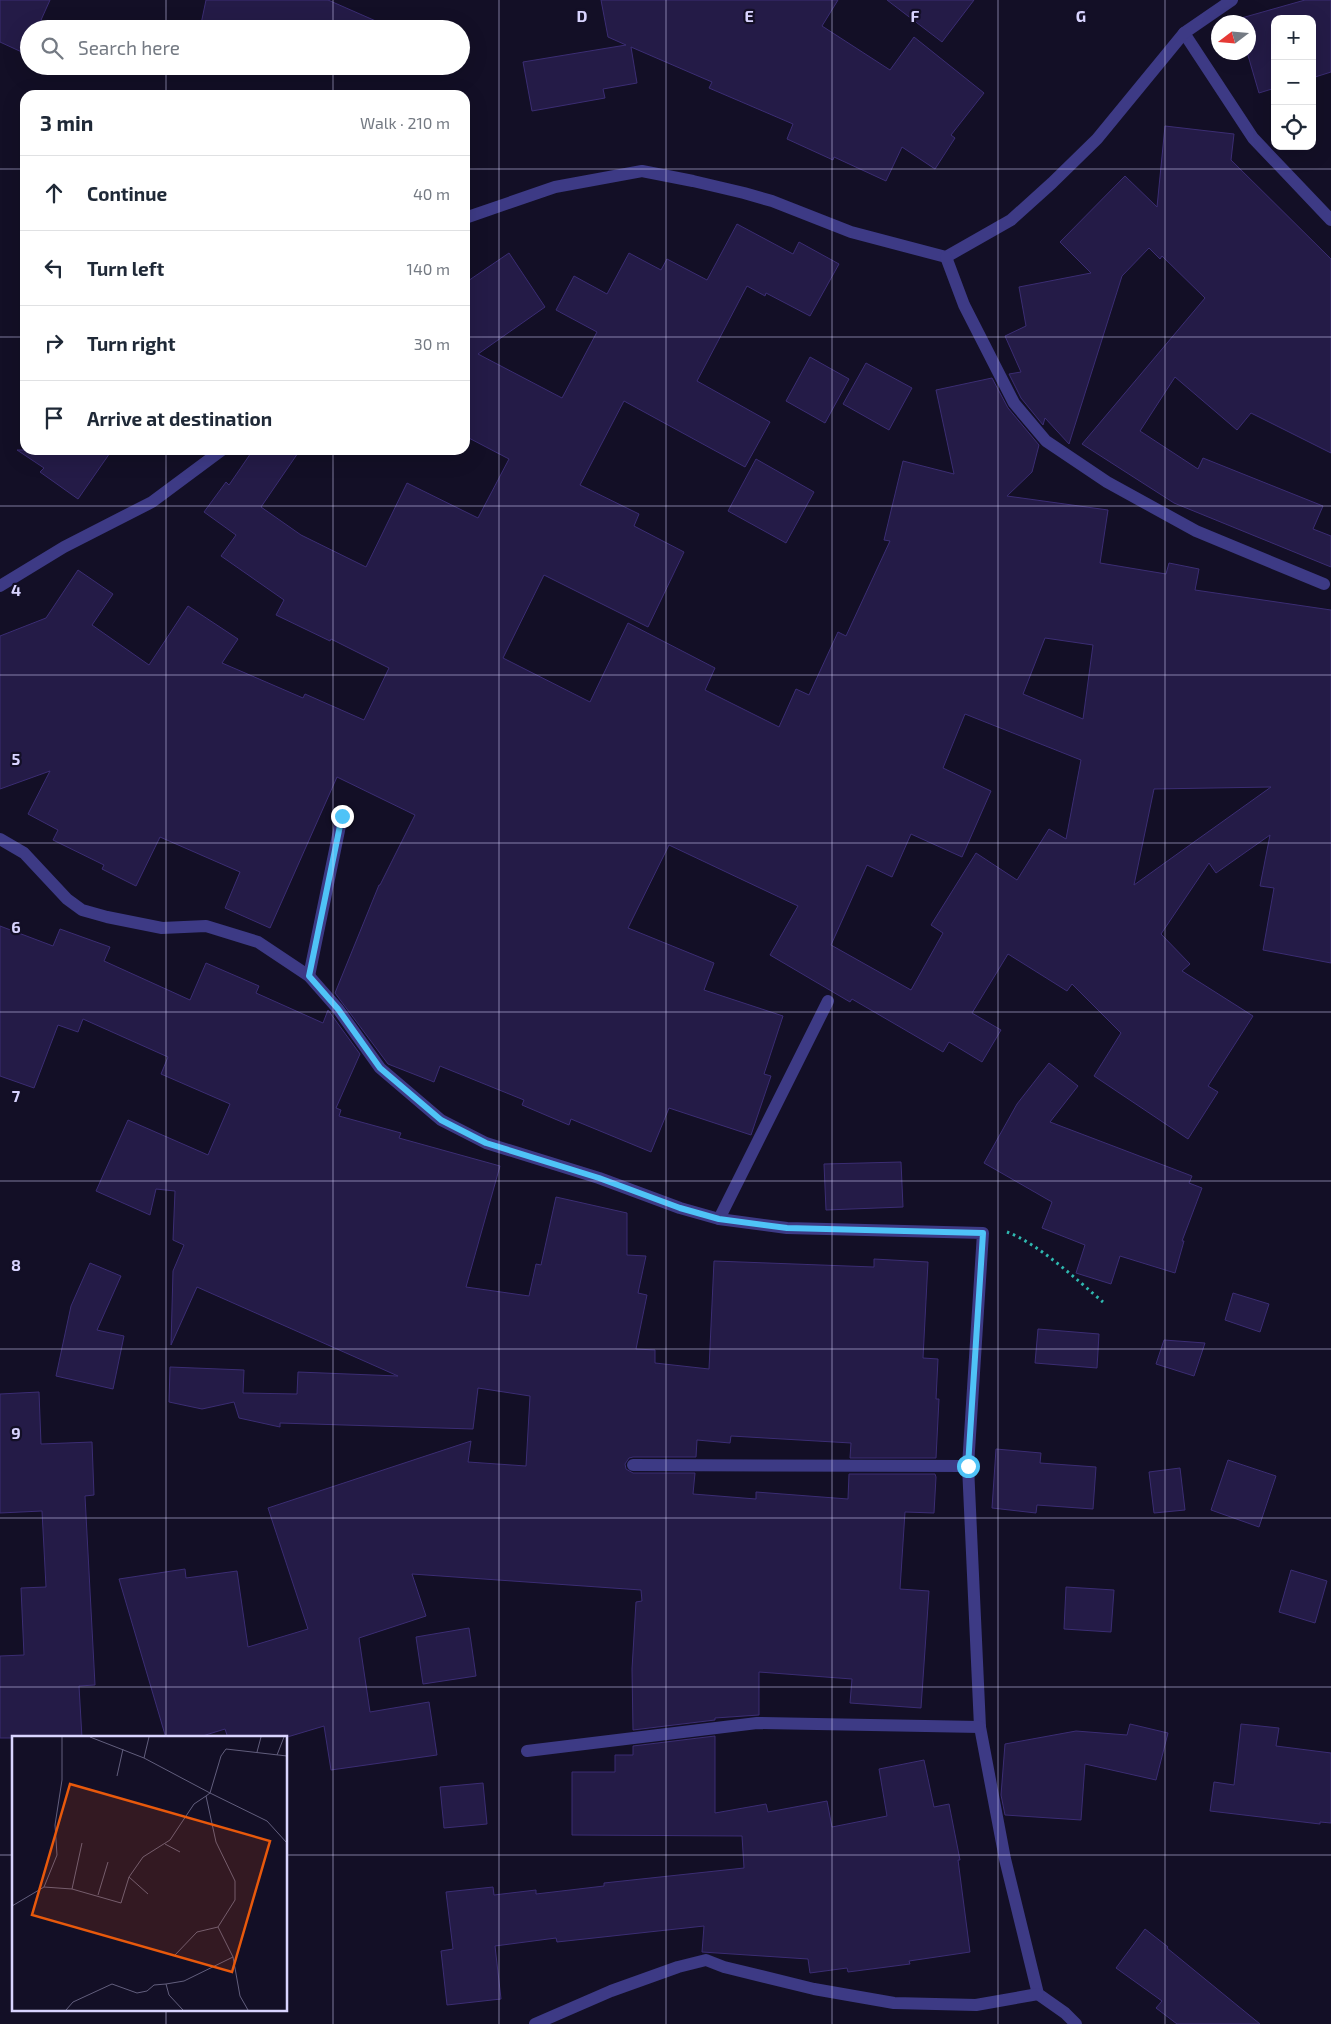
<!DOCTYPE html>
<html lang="en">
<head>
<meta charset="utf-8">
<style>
	:root { --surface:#fff; --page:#f2f2f3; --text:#1f2937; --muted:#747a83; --line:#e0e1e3 }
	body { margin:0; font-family:"Exo 2",sans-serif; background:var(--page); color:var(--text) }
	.controls { position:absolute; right:15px; top:15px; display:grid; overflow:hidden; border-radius:10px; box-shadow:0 5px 20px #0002 }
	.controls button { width:45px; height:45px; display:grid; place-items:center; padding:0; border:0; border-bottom:1px solid var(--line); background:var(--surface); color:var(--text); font:25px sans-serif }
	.compass { position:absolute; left:1211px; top:15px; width:45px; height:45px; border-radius:50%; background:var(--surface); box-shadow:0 5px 20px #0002; rotate:254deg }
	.stop { position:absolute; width:15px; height:15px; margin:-11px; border:4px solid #4fc3f7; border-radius:50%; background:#fff }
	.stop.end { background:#4fc3f7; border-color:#fff; box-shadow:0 1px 5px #0008 }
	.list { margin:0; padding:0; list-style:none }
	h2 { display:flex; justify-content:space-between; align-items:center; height:65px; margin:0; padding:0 20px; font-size:21px }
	h2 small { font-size:16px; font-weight:400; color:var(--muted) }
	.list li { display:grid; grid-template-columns:32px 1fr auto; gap:15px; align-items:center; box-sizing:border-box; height:75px; padding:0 20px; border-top:1px solid var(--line) }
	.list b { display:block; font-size:19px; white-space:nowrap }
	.list em { font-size:16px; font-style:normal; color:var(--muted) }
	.icon { flex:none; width:28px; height:28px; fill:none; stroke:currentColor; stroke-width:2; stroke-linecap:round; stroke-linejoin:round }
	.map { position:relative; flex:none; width:1331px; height:2024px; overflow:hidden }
	.search { position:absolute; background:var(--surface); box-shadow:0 5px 20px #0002; left:20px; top:20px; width:450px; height:55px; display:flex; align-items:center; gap:12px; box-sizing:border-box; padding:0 18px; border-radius:28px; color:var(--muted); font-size:19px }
	.panel { position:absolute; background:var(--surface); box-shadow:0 5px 20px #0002; left:20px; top:90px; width:450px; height:365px; border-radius:15px }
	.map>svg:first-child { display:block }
	.building { fill:#241b47; stroke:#3b2d73; fill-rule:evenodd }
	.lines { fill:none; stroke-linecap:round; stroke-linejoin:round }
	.path { stroke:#2fb8b0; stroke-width:3; stroke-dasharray:2.5 4; stroke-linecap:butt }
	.minor { stroke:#3d3a85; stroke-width:12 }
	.route { stroke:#4fc3f7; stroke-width:6 }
	.grid { fill:none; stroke:#d9d4ff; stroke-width:1; stroke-opacity:0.55 }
	.inset-road { fill:none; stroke:#625e7d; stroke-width:1 }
	.view { fill:#e8590c; fill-opacity:0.15; stroke:#e8590c; stroke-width:2.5 }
	.inset-edge { fill:none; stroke:#d9d4ff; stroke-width:2.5 }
	.grid-label { font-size:16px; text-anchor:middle; font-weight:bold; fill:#d9d4ff; stroke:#130f26; stroke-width:4.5; stroke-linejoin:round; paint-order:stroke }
</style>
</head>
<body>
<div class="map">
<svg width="1331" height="2024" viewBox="0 0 1331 2024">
	<rect width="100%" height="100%" fill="#130f26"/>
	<g class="building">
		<polygon points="0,0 50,0 37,29 29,29 29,47 26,54 0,42"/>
		<polygon points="206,0 328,0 394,29 212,29 201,24"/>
		<polygon points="601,0 838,0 822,26 890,70 914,37 984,93 951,135 955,138 935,169 902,147 886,181 834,157 833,160 787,139 793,124 709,88 712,82 631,47 637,83 603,89 605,98 532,111 523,62 626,45 608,37"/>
		<polygon points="887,0 974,0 942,42"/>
		<polygon points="1305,0 1331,0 1331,72 1312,78 1312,19 1275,19 1275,88 1259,93 1247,52 1248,22 1238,22 1238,19"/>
		<polygon points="1165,126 1234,134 1231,160 1331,259 1331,453 1251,413 1237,430 1175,377 1140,431 1198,469 1203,458 1323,506 1313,529 1331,536 1331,567 1174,503 1082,444 1205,298 1162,256 1160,259 1149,248 1122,276 1069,444 1045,418 1043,425 1021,398 1009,374 1021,372 1005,336 1026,326 1019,287 1091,273 1060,242 1125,176 1157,207"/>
		<path d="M737 224 793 254 799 242 839 264 810 316 766 293 765 296 747 286 697 381 770 422 745 467 624 401 580 485 639 514 634 526 684 552 648 627 544 575 503 658 590 702 628 623 715 668 705 690 779 727 796 689 809 695 838 632 846 636 890 541 884 540 903 461 954 474 936 390 992 378 1008 408 1039 445 1032 472 1007 496 1108 510 1100 563 1166 574 1169 563 1199 569 1195 590 1331 610V963L1263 950 1274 888 1260 886 1270 835 1216 873 1209 863 1161 934 1190 964 1182 971 1253 1016 1208 1086 1218 1092 1188 1139 1094 1076 1121 1033 1072 984 1067 991 1008 954 972 1013 1001 1030 982 1062 949 1042 943 1052 852 999 850 1002 770 955 798 906 669 845 628 928 714 963 704 990 783 1016 764 1074 771 1076 751 1135 669 1108 651 1152 571 1119 569 1125 522 1105 524 1100 440 1066 434 1082 388 1064 335 993 379 885H380L415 815 337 777 270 928 225 908 240 872 160 837 136 886 102 869 104 865 53 840 58 830 28 814 50 771 0 789V636L46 618 78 570 113 594 92 625 149 665 188 606 238 639 222 663 303 698 305 694 364 720 389 668 331 639 330 641 276 615 284 600 221 556 236 535 204 512 226 482 229 485 253 450H300L261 507 301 535 366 567 407 483 478 518 509 459 465 436V283L509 253 545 307 478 354 562 398 597 332 556 310 574 276 607 294 629 253 661 270 667 259 707 280ZM1045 638 1093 645 1083 719 1023 694ZM965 714 1081 760 1066 839 1049 829 1017 880 976 853 931 925 943 933 911 990 831 945 867 865 892 877 911 834 962 857 991 791 943 768ZM1271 787 1194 842 1134 885 1154 789Z"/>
		<polygon points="810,357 849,379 825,423 786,401"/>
		<polygon points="866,363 912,388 889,430 843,404"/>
		<polygon points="17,450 112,450 78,499 40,472 44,468"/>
		<polygon points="756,459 814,492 786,543 728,511"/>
		<polygon points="0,926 53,946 60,929 110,947 104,961 190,1000 206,963 259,986 256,993 323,1023 328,1010 360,1054 336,1108 341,1110 339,1116 401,1133 399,1138 500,1166 466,1287 529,1296 536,1264 541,1265 556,1197 627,1213 627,1255 646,1256 638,1293 647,1295 636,1349 655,1350 655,1363 709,1369 714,1261 874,1267 874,1259 928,1262 923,1358 938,1359 936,1399 939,1399 936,1458 850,1458 851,1443 731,1436 730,1443 697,1440 696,1457 633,1457 629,1458 625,1464 626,1469 633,1473 695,1473 693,1494 756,1499 756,1492 848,1499 849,1474 935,1474 936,1477 934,1513 905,1512 900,1589 929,1591 921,1708 850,1703 852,1679 759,1672 759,1715 715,1718 715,1720 633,1730 632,1669 636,1602 642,1601 641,1590 412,1574 426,1616 359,1638 370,1712 429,1702 437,1755 331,1770 324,1726 284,1738 228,1738 225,1729 196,1738 166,1738 119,1579 185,1569 186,1578 237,1571 248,1647 308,1629 268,1508 471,1441 468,1462 526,1466 530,1396 478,1388 473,1429 280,1423 280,1427 239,1418 234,1402 202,1409 169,1402 170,1367 244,1370 243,1393 297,1394 298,1372 398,1376 197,1287 171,1345 173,1271 184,1245 173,1240 175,1191 156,1189 150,1215 96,1191 128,1120 208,1155 230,1104 161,1074 168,1057 83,1019 78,1032 58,1025 34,1088 0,1076"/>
		<polygon points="1049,1063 1078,1086 1050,1122 1192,1176 1189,1183 1202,1188 1182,1241 1184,1241 1175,1273 1120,1256 1111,1284 1076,1273 1085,1245 1042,1228 1052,1202 984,1163 1017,1104"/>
		<polygon points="901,1162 903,1207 826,1210 824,1164"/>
		<polygon points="90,1263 121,1276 97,1330 124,1336 113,1389 56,1376 71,1306"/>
		<polygon points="1233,1293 1269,1304 1260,1332 1225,1320"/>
		<polygon points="1038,1329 1099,1334 1097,1368 1035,1363"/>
		<polygon points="1164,1340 1205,1343 1194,1376 1156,1364"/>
		<polygon points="39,1392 41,1444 92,1442 94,1495 85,1496 95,1685 79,1686 82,1738 0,1738 0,1656 24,1655 21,1588 46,1587 42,1511 0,1513 0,1394"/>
		<polygon points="996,1449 1041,1453 1040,1463 1096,1467 1093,1509 1037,1505 1036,1513 992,1508"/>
		<polygon points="1228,1460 1276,1476 1259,1527 1211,1510"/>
		<polygon points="1180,1468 1185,1510 1154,1513 1149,1472"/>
		<polygon points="1291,1570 1327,1581 1315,1623 1279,1612"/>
		<polygon points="1066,1587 1114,1590 1111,1632 1064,1629"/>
		<polygon points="469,1628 476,1676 423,1684 416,1637"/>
		<polygon points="1130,1724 1168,1733 1156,1780 1085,1764 1081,1820 1005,1815 1001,1795 1005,1744 1076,1731 1127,1735"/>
		<polygon points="1241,1724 1279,1728 1276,1746 1331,1753 1331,1823 1320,1822 1320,1824 1210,1811 1214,1782 1234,1785"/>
		<polygon points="715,1736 715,1813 766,1804 768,1812 827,1801 832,1827 887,1816 879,1769 924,1760 934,1807 949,1804 960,1860 958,1860 970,1952 909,1961 910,1964 848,1972 847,1968 810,1973 808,1959 702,1952 704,1926 557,1942 556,1938 495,1946 501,1999 447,2005 441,1951 453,1949 446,1892 493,1887 494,1895 536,1890 536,1894 604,1886 604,1883 744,1868 742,1836 572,1835 572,1772 615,1772 615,1755 633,1755 633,1746"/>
		<polygon points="483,1783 487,1824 444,1828 440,1787"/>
		<polygon points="1145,1929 1168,1947 1167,1948 1260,2024 1177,2024 1156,2008 1162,2001 1116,1968"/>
	</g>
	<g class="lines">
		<path class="path" d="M1007 1232C1039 1244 1077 1280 1103 1302"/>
		<g class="minor">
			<polyline points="1184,33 1253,138 1331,220"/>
			<polyline points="465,218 555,187 642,171 693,181 744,193 772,201 851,232 946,257 1011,220 1052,183 1097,139 1184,33 1232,0"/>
			<polyline points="946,257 964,305 1014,403 1046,441 1107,482 1196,531 1324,584"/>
			<polyline points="0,586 64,547 152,502 222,450"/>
			<polyline points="0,839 24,853 67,899 82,910 107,917 162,928 206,926 258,942 309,976 338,1009 380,1068 441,1120 486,1143 599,1178 680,1208 719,1219 787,1228 983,1233 968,1466 980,1727 1005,1859 1038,1994 1065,2013 1076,2024"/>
			<polyline points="309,976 342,816"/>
			<polyline points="719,1219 828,1001"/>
			<polyline points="633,1465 968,1466"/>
			<polyline points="527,1751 757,1723 980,1727"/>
			<polyline points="535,2024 611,1991 678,1967 706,1960 724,1967 814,1989 894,2003 976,2005 1038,1994"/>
		</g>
	</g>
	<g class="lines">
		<polyline class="route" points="342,816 309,976 338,1009 380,1068 441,1120 486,1143 599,1178 680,1208 719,1219 787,1228 983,1233 968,1466"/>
	</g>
	<path class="grid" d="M166 0V29M333 0V29M499 0V2024M666 0V2024M832 0V2024M998 0V2024M1165 0V2024M166 66V95M333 66V95M0 169H25M465 169H1331M0 337H25M465 337H1331M166 450V1738M333 450V2024M0 506H1331M0 675H1331M0 843H1331M0 1012H1331M0 1181H1331M0 1349H1331M0 1518H1331M0 1687H1331M0 1855H14M286 1855H1331M166 2010V2024"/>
	<g transform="translate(12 1736)">
		<rect width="275" height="275" fill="#130f26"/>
		<path class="inset-road" d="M78 1 132 22 198 57 194 60 204 106 223 145V164L206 191 221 221 228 260 236 274M245 16 249 1M265 19 272 1M275 20 214 13 209 20 198 57 255 85 275 107M132 22 137 1M105 40 111 13M153 108 168 116M117 141 136 158M32 151 45 119 43 89 50 44V1M60 153 70 107M86 159 96 126M0 170 32 151 60 153 109 167 117 141 131 121 158 104 182 68 194 60M163 219 185 196 206 191M54 274 61 266 100 248 125 257 135 255 142 249 154 248M171 274 157 259 154 248 172 245 221 221"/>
		<path class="view" d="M58 48 258 105 220 236 20 179Z"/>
		<rect width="275" height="275" class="inset-edge"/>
	</g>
	<g class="grid-label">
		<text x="582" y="22">D</text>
		<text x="749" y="22">E</text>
		<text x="915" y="22">F</text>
		<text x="1081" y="22">G</text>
		<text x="16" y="596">4</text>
		<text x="16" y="765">5</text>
		<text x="16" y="933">6</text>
		<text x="16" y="1102">7</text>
		<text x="16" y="1271">8</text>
		<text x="16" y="1439">9</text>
	</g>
</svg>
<div class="controls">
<button>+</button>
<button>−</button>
<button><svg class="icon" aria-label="locate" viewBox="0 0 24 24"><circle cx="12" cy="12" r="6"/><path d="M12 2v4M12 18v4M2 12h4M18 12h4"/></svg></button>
</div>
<svg class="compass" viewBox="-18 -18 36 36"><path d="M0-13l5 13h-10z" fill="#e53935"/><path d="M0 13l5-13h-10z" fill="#747a83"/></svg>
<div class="stop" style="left:968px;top:1466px"></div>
<div class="stop end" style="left:342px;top:816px"></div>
<div class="search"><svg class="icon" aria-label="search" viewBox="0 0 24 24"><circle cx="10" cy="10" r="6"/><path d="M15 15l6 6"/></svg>Search here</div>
<section class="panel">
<h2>3 min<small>Walk · 210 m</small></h2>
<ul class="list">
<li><svg class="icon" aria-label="ahead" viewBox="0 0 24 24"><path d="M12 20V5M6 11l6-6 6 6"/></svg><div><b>Continue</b></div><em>40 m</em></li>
<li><svg class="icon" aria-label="left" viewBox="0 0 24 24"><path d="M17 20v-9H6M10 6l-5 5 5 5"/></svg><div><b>Turn left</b></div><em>140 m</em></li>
<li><svg class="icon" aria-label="right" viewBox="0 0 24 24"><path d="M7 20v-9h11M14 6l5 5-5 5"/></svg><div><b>Turn right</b></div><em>30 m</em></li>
<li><svg class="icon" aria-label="arrive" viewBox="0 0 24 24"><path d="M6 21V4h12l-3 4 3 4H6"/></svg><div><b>Arrive at destination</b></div></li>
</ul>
</section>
</div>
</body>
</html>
